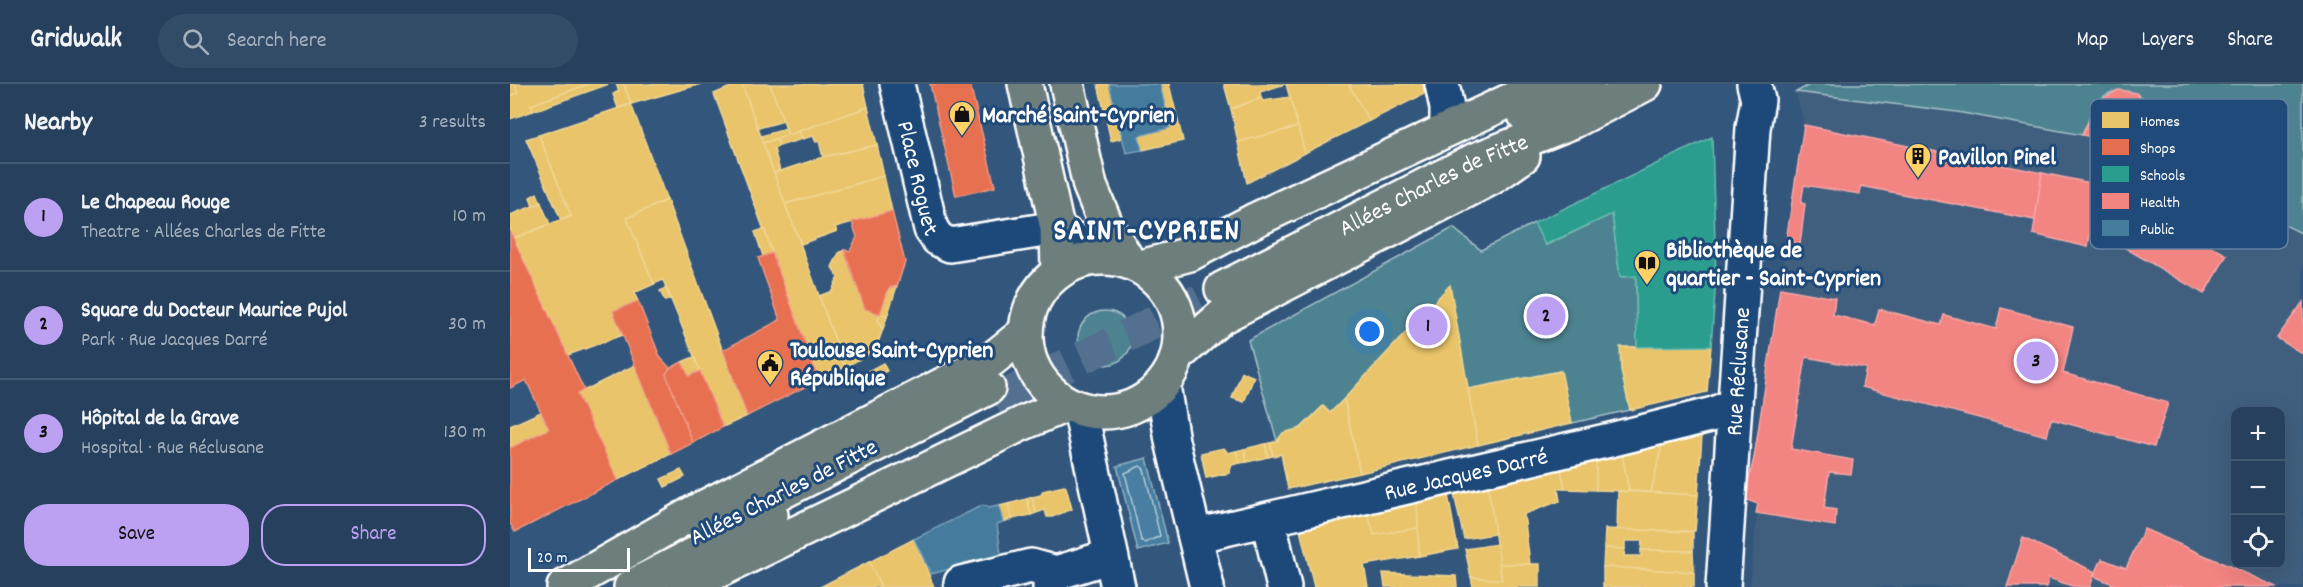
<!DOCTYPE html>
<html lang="en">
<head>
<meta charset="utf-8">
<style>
	:root { --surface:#26405d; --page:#324b66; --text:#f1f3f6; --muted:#a4afbc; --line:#425972; --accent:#bca0f2 }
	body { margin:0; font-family:Dekko,sans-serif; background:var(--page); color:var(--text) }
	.controls { position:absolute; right:18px; bottom:18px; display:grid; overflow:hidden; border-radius:12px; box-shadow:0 6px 24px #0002 }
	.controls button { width:54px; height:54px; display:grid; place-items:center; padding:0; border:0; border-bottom:2px solid var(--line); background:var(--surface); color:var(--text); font:30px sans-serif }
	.scale { position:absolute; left:18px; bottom:15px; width:102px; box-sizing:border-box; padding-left:6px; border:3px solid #fff; border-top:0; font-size:16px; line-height:21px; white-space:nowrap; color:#fff; -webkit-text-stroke:4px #1f4a7a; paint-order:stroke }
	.you { position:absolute; left:860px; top:248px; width:21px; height:21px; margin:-15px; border:4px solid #fff; border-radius:50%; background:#1a73e8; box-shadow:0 0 0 9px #1a73e833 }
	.badge { display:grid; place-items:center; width:39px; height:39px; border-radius:50%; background:var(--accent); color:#111; font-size:20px; font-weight:700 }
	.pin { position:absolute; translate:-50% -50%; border:3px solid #fff; box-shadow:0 2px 6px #0006 }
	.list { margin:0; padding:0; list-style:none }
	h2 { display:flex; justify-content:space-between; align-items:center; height:78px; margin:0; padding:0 24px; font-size:26px }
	h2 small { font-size:20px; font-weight:400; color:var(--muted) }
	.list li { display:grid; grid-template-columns:39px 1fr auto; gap:18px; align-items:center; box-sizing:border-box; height:108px; padding:0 24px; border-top:2px solid var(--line) }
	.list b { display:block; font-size:22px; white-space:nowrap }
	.list p { margin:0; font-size:20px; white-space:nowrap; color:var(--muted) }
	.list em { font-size:20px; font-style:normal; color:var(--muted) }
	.actions { display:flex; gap:12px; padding:18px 24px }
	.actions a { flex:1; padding:14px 0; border:2px solid var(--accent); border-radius:24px; text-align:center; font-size:21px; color:var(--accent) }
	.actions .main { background:var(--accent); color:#111 }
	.icon { flex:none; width:33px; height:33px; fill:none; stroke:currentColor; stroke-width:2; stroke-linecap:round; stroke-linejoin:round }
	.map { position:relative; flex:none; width:1793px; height:503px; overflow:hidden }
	header { display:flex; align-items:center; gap:36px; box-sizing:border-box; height:84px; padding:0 30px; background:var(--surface); border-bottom:2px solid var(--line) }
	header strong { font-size:28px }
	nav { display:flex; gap:33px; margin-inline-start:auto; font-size:21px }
	.search { width:420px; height:54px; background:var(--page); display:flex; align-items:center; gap:15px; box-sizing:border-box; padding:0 21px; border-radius:33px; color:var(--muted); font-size:22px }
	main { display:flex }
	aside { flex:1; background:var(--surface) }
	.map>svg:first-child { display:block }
	.built { fill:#415f7e; fill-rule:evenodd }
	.green { fill:#4e8390; stroke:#a6c1c8; stroke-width:1.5 }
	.water { fill:#467ea1; stroke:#90b2c7; stroke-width:1.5 }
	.homes { fill:#e9c46a; stroke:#f0d697; stroke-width:1.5 }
	.shops { fill:#e76f51; stroke:#ee9a85; stroke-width:1.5 }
	.schools { fill:#2a9d8f; stroke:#6abab1; stroke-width:1.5 }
	.health { fill:#f28482; stroke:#f6a9a8; stroke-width:1.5 }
	.public { fill:#457b9d; stroke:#7da3ba; stroke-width:1.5 }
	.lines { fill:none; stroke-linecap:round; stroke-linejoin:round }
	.shore { stroke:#b5cbd9; stroke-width:1.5 }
	.major-tunnel { stroke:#526f90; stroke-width:33; stroke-dasharray:33 16; stroke-linecap:butt }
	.minor-casing { stroke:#fff; stroke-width:38 }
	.major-casing { stroke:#fff; stroke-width:38 }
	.minor { stroke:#1f4a7a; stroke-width:33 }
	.major { stroke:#6d7e7c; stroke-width:33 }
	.labels { text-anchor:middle; stroke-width:6; stroke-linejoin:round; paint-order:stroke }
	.poi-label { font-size:24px; font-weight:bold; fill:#fff; stroke:#1f4a7a; text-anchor:start }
	.street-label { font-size:24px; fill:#fff; stroke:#1f4a7a }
	.district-label { font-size:30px; font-weight:bold; letter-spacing:1.5px; fill:#fff; stroke:#1f4a7a }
	.key { fill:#1f4a7a; stroke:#6280a2; stroke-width:1.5 }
	.key-label { font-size:16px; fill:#fff }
</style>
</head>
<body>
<header>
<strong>Gridwalk</strong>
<div class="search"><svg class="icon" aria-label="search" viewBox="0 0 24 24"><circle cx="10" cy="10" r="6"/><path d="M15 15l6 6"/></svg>Search here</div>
<nav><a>Map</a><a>Layers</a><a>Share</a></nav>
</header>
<main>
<aside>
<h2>Nearby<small>3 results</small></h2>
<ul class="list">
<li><span class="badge">1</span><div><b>Le Chapeau Rouge</b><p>Theatre · Allées Charles de Fitte</p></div><em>10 m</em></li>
<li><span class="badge">2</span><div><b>Square du Docteur Maurice Pujol</b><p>Park · Rue Jacques Darré</p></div><em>30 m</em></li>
<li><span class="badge">3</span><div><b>Hôpital de la Grave</b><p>Hospital · Rue Réclusane</p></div><em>130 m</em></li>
</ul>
<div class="actions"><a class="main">Save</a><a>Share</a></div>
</aside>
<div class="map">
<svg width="1793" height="503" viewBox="0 0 1793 503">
	<rect width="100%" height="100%" fill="#33567c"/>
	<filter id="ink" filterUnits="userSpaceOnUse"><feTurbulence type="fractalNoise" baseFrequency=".0167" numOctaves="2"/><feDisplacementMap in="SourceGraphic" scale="12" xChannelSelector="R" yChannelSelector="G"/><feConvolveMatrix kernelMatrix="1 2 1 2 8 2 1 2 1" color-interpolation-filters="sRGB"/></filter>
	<g filter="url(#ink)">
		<path class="built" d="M1286 8 1447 28 1603 57 1793 150V503H1240L1248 420 1234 415 1254 316 1294 41ZM1726 328H1770V480H1726Z"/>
		<g class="green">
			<path d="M1301 0H1793V150L1635 71C1641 58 1647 39 1641 25 1633 5 1603 0 1589 17 1582 26 1577 40 1572 51L1447 28 1286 8Z"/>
			<polygon points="1102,130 1110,193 1126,192 1127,263 1120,326 1062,339 1050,287 958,305 834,315 820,329 813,322 791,344 767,357 738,256 943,144 971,166 1024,139 1036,161"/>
			<circle cx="595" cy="254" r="27"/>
		</g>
		<polygon class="water" points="637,374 658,459 628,467 607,382"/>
		<g class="homes">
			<polygon points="0,0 5,0 8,9 0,12"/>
			<polygon points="5,0 79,0 21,21 23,27 0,35 0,12 8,9"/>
			<polygon points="79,0 99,0 23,27 21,21"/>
			<polygon points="106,0 114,0 121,20 108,24 103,10 109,7"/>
			<polygon points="114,0 191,0 121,20"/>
			<polygon points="228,0 232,0 335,283 309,296 204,10"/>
			<polygon points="232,0 260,0 274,37 248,44"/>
			<polygon points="260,0 353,0 358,23 278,51"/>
			<polygon points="588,0 599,0 612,54 601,57"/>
			<polygon points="650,0 659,0 673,57 632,66 629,52 660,44"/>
			<polygon points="714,0 775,0 750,8 751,14 721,25"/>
			<polygon points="776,0 841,0 859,37 795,69"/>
			<polygon points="913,0 914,10 859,37 839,1"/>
			<polygon points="780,13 788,43 728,58 721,25 751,14 753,17"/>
			<polygon points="121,20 157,116 117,134 144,200 124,209 128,217 103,227 112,251 58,271 4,154 61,132 29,51"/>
			<polygon points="358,23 367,61 313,73 309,57 306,58 303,52 292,55 289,47"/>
			<polygon points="788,43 795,69 737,99 728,58"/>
			<polygon points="276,45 278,51 253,59 251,52"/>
			<polygon points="289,47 292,55 269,62 267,55"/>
			<polygon points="29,51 61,132 51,136 16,55"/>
			<polygon points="267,55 269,62 264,65 270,87 264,89 253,59"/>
			<polygon points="367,61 374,92 275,120 264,89 313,73"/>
			<polygon points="374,92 382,127 325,143 327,147 291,160 275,120"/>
			<polygon points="27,109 31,119 23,123 20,113"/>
			<polygon points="157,116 237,332 213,343 153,196 144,200 117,134"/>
			<polygon points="31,119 40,140 4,154 0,147 0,131"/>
			<polygon points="254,145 262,169 253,172 245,148"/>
			<polygon points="334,166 355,225 370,230 368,238 373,245 365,267 335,283 309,212 322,207 328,193 322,183 329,169"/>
			<polygon points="385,200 387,202 377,233 370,230 379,204"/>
			<polygon points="940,201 968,361 850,389 834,315"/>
			<polygon points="156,204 160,215 155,217 150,207"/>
			<polygon points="370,230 377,233 373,245 368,238"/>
			<polygon points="1201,262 1197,308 1120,326 1111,287 1110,263"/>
			<polygon points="184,273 190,287 179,292 172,278"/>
			<polygon points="373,279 377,287 357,297 354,289"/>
			<polygon points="125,281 161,370 108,396 67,310"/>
			<polygon points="1051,287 1062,339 968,361 958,305"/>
			<polygon points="732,288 744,293 734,318 722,314"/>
			<polygon points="834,315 850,389 778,405 771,370 763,372 760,359 767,357 773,349 791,344 813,322 820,329"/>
			<polygon points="31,328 39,345 0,364 0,342"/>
			<polygon points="1192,351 1188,411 1141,408 1152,360"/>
			<polygon points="760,359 763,372 758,373 755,360"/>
			<polygon points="755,360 758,373 737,378 734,365"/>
			<polygon points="1152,360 1141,408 1119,407 1112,370"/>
			<polygon points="714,364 718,369 726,367 730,379 722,381 719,389 696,394 691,369"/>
			<polygon points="734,365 737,378 730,379 726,367"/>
			<polygon points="1112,370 1119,407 1086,406 1086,377"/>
			<polygon points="1086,377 1086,406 1055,405 1051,385"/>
			<polygon points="1051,385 1055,405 1048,405 1050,417 1014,430 1020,480 989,480 978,402"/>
			<polygon points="171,386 175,393 155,403 151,395"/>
			<polygon points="554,402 556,403 562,425 542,433 537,433 535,426 526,429 522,413 531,411 533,407"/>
			<polygon points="978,402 985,450 954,455 944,410"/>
			<polygon points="1108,407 1188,411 1185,447 1107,446"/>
			<polygon points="938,411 948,465 909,472 907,418"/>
			<polygon points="522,413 526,429 521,431 517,415"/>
			<polygon points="517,415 521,431 502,435 498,420"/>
			<polygon points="907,418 908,444 864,451 858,430"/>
			<polygon points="498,420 502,435 493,438 489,422"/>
			<polygon points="858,430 864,451 908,444 909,472 854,481 858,503 804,503 790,446"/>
			<polygon points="1095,445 1183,448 1183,467 1131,466 1132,457 1115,457 1115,465 1094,464"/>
			<polygon points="404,455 424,503 371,503 359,478"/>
			<polygon points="987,460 992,496 961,493 955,465"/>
			<polygon points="1094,464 1115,465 1114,472 1131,472 1131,466 1183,467 1184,488 1093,483"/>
			<polygon points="359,478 371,503 310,503"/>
			<polygon points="989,480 1030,480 1030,503 963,503 961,493 992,496"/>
			<polygon points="1093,483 1184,488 1184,503 1093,503"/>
			<polygon points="873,489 946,492 947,503 875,503"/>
		</g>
		<g class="shops">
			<polygon points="420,0 460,0 485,103 446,112"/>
			<polygon points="382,127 395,178 387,202 379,204 370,230 355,225 334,166 340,167 347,153 342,138"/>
			<polygon points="0,147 74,306 67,310 108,396 5,448 0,439 0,364 39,345 16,296 0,304"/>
			<polygon points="262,169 309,296 237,332 213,266 270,236 248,174"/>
			<polygon points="128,217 150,273 160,284 156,290 183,359 161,370 103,227"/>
			<polygon points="172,278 179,292 190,287 213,343 183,359 156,290 160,284"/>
		</g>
		<polygon class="schools" points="1202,53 1206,195 1201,262 1127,263 1126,192 1110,193 1102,130 1035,161 1024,139"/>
		<g class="health">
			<polygon points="1608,6 1626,9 1641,25 1643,43 1635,71 1603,57 1572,51 1589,17"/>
			<polygon points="1294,41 1532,89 1525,136 1351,102 1350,110 1294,101 1291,119 1295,120 1290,160 1276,157"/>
			<polygon points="1532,89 1590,101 1717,171 1694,210 1581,144 1578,163 1523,150"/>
			<polygon points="1270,204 1325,214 1323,231 1365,241 1369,225 1431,241 1434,231 1486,245 1491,224 1563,243 1553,289 1658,319 1644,363 1541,335 1537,352 1352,303 1356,284 1296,273 1281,365 1343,376 1341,390 1319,388 1314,424 1326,426 1325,442 1246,429 1248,420 1234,415 1244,374"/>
			<polygon points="1793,218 1793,270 1767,254"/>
			<polygon points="1634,445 1767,503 1610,503 1584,492 1592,475 1616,484"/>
			<polygon points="1513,454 1585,488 1580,503 1562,502 1539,494 1536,503 1497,503"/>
		</g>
		<g class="public">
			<polygon points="599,0 650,0 660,44 629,52 632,66 616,69"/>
			<polygon points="473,421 479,424 489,422 493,438 487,440 491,471 421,490 404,455"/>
		</g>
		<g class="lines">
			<polygon class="shore" points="630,382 634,385 650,452 635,459 631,456 615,389"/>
			<polyline class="major-tunnel" points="484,317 712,205"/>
			<g class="minor-casing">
				<g id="minor">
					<path id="s1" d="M387 0 421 145 428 155 440 161 547 144 590 173"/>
					<polyline points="932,0 937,24 937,44"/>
					<polyline points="653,301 662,357 697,503"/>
					<polyline points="570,325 608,503"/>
					<polyline points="758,436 774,503"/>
					<path id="s2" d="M685 452 1100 356 1204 330 1225 321"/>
					<polyline points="451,499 521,482 546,489"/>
					<polyline points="540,503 546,489 601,472"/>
					<path id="s3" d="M1213 503 1243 44 1248 16 1244 0"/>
				</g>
			</g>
			<g class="major-casing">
				<g id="major">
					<polyline points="515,0 547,144 548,188"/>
					<polyline points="557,0 580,102 597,143 619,178"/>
					<polyline points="1015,31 1078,0"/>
					<circle cx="593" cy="251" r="77"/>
					<polyline points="631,183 680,170 743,137 1035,0"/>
					<path id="s4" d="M712 205 965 76 1064 37 1135 0"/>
					<polyline points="668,271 711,233 983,93 1013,72"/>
					<polyline points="228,430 478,304"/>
					<polyline points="54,503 183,429 481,276 516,248"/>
					<polyline points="121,503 261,431"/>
					<polyline points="175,503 511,340 558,320"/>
				</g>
			</g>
			<use href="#minor" class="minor"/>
			<use href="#major" class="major"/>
		</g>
	</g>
	<defs>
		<g id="shop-pin" transform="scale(1.35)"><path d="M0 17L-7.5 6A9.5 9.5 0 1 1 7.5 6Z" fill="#ffd166" stroke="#1f4a7a"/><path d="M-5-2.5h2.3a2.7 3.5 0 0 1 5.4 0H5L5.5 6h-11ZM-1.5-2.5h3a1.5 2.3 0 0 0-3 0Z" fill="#111"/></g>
		<g id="building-pin" transform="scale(1.35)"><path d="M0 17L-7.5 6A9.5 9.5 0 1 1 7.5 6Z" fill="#ffd166" stroke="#1f4a7a"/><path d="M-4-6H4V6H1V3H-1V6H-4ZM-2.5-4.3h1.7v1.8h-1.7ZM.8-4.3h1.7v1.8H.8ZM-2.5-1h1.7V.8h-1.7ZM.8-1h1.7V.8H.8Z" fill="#111"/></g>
		<g id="library-pin" transform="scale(1.35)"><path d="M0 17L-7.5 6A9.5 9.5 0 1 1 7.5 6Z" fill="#ffd166" stroke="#1f4a7a"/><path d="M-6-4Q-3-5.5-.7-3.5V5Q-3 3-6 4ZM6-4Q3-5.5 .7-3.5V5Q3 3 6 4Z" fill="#111"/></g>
		<g id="civic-pin" transform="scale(1.35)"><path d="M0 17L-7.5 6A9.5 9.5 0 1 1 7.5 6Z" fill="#ffd166" stroke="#1f4a7a"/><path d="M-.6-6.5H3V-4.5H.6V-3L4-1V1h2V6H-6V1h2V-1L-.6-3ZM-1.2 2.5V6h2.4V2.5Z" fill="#111"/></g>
	</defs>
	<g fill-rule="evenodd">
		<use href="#shop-pin" x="452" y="30"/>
		<use href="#building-pin" x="1408" y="72"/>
		<use href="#library-pin" x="1137" y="179"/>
		<use href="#civic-pin" x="260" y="279"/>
	</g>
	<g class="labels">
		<g class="poi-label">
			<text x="472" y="38">Marché Saint-Cyprien</text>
			<text x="1428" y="80">Pavillon Pinel</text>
			<text x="1156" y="173">Bibliothèque de<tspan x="1156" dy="28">quartier - Saint-Cyprien</tspan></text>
			<text x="280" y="273">Toulouse Saint-Cyprien<tspan x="280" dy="28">République</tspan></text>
		</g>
		<g class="street-label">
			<text dy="8" stroke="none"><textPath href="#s1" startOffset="96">Place Roguet</textPath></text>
			<text dy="8" stroke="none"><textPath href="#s4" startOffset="236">Allées Charles de Fitte</textPath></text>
			<text dy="8" stroke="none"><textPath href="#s3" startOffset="216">Rue Réclusane</textPath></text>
			<text dy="8" stroke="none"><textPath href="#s2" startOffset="278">Rue Jacques Darré</textPath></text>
			<text transform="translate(273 407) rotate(-27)" y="8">Allées Charles de Fitte</text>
		</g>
		<g class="district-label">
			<text x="637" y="155">SAINT-CYPRIEN</text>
		</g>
	</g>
	<rect x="1580" y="15" width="198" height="150" rx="9" class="key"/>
	<rect x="1592" y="28" width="27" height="16" fill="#e9c46a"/>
	<rect x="1592" y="55" width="27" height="16" fill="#e76f51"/>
	<rect x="1592" y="82" width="27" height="16" fill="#2a9d8f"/>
	<rect x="1592" y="109" width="27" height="16" fill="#f28482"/>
	<rect x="1592" y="136" width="27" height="16" fill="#457b9d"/>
	<g class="key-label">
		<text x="1630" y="42">Homes</text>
		<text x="1630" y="69">Shops</text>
		<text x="1630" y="96">Schools</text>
		<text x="1630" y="123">Health</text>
		<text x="1630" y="150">Public</text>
	</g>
</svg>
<div class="controls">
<button>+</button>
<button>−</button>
<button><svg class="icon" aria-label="locate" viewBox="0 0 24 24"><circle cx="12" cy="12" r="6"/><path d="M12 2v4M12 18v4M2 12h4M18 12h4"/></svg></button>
</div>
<div class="scale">20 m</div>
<div class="you"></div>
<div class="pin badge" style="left:918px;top:242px">1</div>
<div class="pin badge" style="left:1036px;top:232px">2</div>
<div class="pin badge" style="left:1526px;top:277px">3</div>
</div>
</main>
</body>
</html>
